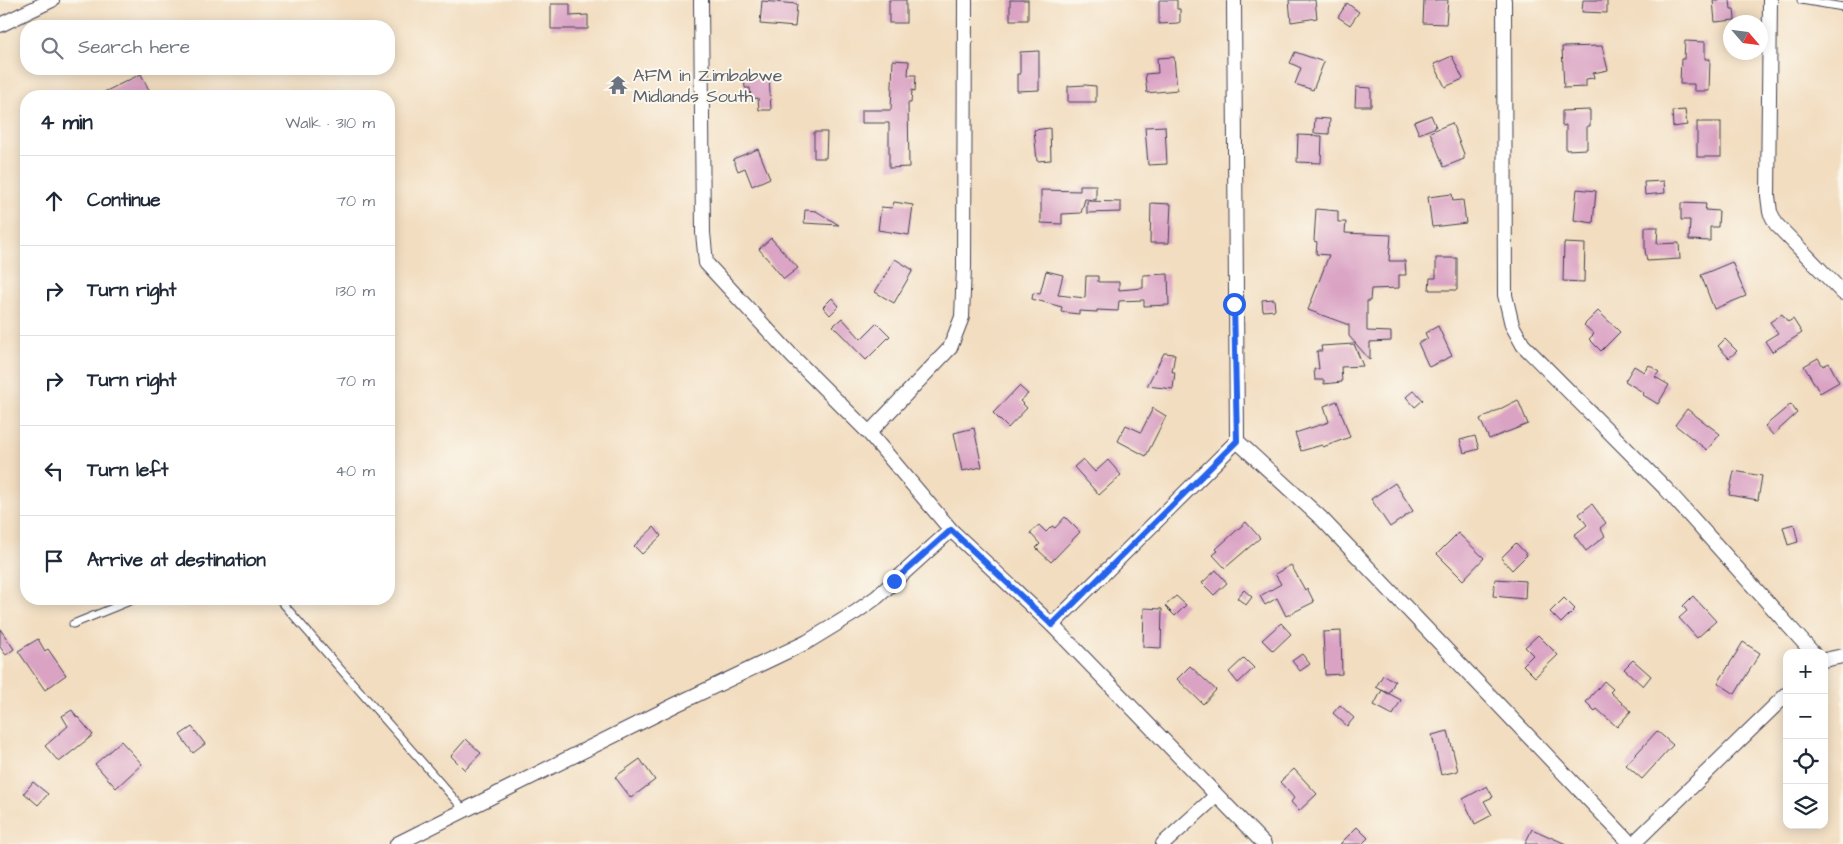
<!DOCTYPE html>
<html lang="en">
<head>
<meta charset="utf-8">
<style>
	:root { --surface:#fff; --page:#f2f2f3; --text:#1f2937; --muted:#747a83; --line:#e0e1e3 }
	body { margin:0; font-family:"Architects Daughter",sans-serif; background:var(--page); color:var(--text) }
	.controls { position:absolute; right:15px; bottom:15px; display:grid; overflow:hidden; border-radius:10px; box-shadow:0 2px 12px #0003 }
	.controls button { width:45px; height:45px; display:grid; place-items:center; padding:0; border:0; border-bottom:1px solid var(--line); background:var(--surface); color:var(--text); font:25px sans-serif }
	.compass { position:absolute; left:1723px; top:15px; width:45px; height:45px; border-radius:50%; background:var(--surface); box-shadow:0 2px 12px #0003; rotate:118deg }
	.stop { position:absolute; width:15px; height:15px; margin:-11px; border:4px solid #2563eb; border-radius:50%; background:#fff }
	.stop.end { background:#2563eb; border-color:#fff; box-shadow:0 1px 5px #0008 }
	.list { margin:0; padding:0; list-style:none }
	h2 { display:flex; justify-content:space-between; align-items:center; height:65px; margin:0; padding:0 20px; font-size:21px }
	h2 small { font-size:16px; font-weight:400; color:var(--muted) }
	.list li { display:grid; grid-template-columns:32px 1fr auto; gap:15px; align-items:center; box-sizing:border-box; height:90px; padding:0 20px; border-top:1px solid var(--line) }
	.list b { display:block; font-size:19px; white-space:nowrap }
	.list em { font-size:16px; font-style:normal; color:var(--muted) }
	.icon { flex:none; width:28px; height:28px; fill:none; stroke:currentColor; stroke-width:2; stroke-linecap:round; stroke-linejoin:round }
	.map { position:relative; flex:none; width:1843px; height:844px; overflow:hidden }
	.search { position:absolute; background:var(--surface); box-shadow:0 2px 12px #0003; left:20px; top:20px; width:375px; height:55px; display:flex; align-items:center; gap:12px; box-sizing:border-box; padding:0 18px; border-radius:20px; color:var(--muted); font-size:19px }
	.panel { position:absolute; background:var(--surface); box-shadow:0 2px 12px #0003; left:20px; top:90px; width:375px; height:515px; border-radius:20px }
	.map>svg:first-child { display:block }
	.building { fill:#daa3c4 }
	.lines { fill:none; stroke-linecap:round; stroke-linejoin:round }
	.service-casing { stroke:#413e4f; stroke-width:9 }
	.minor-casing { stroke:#413e4f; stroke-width:16 }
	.service { stroke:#fff; stroke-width:7 }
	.minor { stroke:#fff; stroke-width:14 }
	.route { stroke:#2563eb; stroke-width:6 }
	.labels { text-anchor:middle; stroke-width:4; stroke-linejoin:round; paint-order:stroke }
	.worship-label { font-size:18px; fill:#5b616d; stroke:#fbf7ec; text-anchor:start }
</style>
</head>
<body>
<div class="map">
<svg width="1843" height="844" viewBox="0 0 1843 844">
	<rect width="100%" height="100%" fill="#fbf7ec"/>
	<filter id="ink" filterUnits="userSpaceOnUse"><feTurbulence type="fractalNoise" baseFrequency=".02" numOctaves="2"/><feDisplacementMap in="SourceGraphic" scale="10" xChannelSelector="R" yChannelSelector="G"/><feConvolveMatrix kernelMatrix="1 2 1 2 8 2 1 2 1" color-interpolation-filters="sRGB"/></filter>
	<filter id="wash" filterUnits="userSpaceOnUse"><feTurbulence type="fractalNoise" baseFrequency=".0096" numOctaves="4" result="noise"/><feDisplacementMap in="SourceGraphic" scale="20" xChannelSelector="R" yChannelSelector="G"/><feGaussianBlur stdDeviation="1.12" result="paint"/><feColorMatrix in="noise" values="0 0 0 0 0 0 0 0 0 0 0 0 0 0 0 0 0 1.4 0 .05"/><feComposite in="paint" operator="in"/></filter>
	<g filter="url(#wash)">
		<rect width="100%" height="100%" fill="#f2ddc0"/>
		<g id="blocks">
			<g class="building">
				<rect x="889" y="0" width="17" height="23"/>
				<rect x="1010" y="0" width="18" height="20"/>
				<polygon points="1159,0 1177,0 1177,9 1180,9 1180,22 1178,23 1159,24"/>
				<polygon points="1289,0 1315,0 1317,18 1291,22"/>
				<polygon points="1424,0 1448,0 1446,24 1423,23"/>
				<polygon points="1583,0 1607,0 1607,13 1582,12"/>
				<polygon points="1713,0 1730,0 1731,9 1734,9 1735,20 1715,22"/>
				<polygon points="762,1 797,4 795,27 760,24"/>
				<polygon points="1347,3 1359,12 1350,25 1338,17"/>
				<polygon points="551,4 570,4 570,16 588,15 588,29 551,29"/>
				<polygon points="1685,41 1705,42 1705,59 1710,59 1709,91 1694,91 1694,84 1680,84 1681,59 1684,59"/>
				<polygon points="1602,46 1608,70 1593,73 1594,78 1586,79 1586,87 1564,88 1562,47"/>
				<polygon points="1039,51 1039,90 1017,91 1017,74 1020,74 1020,52"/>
				<polygon points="1295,52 1324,62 1313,90 1295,84 1301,68 1290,63"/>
				<polygon points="1452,56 1463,79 1445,87 1434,64"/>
				<polygon points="1174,57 1177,90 1147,93 1145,74 1158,73 1157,58"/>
				<polygon points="893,60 909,61 908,75 916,75 915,91 912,90 911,103 908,103 909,167 889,168 889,123 862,123 862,110 891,110"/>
				<polygon points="141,74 152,96 96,96"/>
				<polygon points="769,76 771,110 759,110 758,98 751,99 750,88 745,88 744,78"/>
				<polygon points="1085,85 1096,86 1096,102 1068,102 1068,86"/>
				<polygon points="1356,87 1371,88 1371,106 1355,106"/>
				<polygon points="1590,110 1590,126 1587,126 1587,149 1566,150 1566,125 1562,126 1562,111"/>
				<polygon points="1685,110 1687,125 1673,127 1672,111"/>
				<polygon points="1431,115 1436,127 1419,134 1414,122"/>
				<polygon points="1315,118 1330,119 1329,134 1314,133"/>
				<rect x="1697" y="122" width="24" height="35"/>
				<polygon points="1452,123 1464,154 1464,159 1444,167 1430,132"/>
				<polygon points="1165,126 1167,164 1148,165 1145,127"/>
				<polygon points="1050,128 1051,160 1037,161 1034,130"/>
				<polygon points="814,132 827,132 826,158 814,158"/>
				<polygon points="1298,135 1322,136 1321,163 1297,162"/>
				<polygon points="758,149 770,178 752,186 745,168 738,171 733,159"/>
				<polygon points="1664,181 1665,193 1645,195 1644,182"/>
				<polygon points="1080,185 1096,185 1096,200 1085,199 1081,213 1062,214 1062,224 1041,223 1041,190 1080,191"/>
				<polygon points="1577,189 1596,191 1593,223 1574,220"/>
				<polygon points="1452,194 1453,201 1463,200 1466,223 1432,227 1428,197"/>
				<polygon points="1087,201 1121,202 1121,212 1087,213"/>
				<polygon points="894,202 913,205 909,235 878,230 881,207 892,208"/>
				<polygon points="1151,203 1171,204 1169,243 1150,243"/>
				<polygon points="1681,203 1706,204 1705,210 1719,211 1718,227 1710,227 1710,241 1689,240 1690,220 1681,220"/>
				<polygon points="1316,209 1338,211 1338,222 1346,222 1345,233 1391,235 1389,261 1405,261 1406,275 1399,275 1399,288 1371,289 1370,301 1367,301 1367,331 1391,332 1391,341 1370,342 1370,360 1349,336 1349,325 1308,310 1329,255 1316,254 1317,242 1314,241"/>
				<polygon points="805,210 816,211 839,225 804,223"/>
				<polygon points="1645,227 1658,227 1657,244 1679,243 1680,259 1647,261 1645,250"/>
				<polygon points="771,238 798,268 784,279 759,249"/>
				<polygon points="1564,243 1585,244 1584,282 1563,281"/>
				<polygon points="1436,258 1457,258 1457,290 1429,290 1430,278 1436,278"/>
				<polygon points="895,259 913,270 894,303 875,292"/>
				<polygon points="1732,262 1746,296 1714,309 1701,275"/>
				<polygon points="1046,271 1063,275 1058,295 1085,298 1086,276 1098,276 1098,282 1119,282 1119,290 1143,288 1143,275 1168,274 1169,305 1144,306 1144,300 1119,301 1118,311 1097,310 1097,312 1079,311 1079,314 1061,312 1062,307 1032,299 1033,293 1040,294"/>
				<polygon points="832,298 839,306 830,315 823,307"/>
				<polygon points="1274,299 1275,310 1263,311 1262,300"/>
				<polygon points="1598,311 1620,332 1601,351 1589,339 1594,334 1584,325"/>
				<polygon points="1782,314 1788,322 1793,319 1802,333 1772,352 1765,341 1778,333 1770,322"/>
				<polygon points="842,318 861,339 877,323 890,336 866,360 833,326"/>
				<polygon points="1438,326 1452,356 1429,367 1418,343 1428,339 1425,333"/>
				<polygon points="1725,339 1737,351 1729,358 1718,346"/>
				<polygon points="1354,344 1363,366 1341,367 1342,382 1324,384 1324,380 1315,380 1314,369 1319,369 1317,351 1322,351 1321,346"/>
				<polygon points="1164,353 1175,354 1172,372 1175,372 1173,389 1147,386"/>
				<polygon points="1818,358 1823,366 1829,363 1839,382 1820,393 1804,366"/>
				<polygon points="1649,365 1659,372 1655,377 1669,385 1658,404 1643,395 1644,393 1625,381 1634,366 1644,372"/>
				<polygon points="1019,386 1028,394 1020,401 1027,408 1008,428 993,413"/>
				<polygon points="1414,390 1423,400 1415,407 1406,397"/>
				<polygon points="1518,400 1528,424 1489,439 1480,419"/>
				<polygon points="1337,401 1350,437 1323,447 1322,445 1301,451 1295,433 1329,422 1324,406"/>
				<polygon points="1791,404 1797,413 1773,435 1765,426"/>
				<polygon points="1153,408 1166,416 1146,456 1118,441 1126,425 1141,432"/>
				<polygon points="1687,409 1720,434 1707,450 1675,425"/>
				<polygon points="974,428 982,467 962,471 954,433"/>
				<polygon points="1475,436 1479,449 1464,453 1460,440"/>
				<polygon points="1083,459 1095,472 1108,460 1121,475 1099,495 1074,467"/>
				<polygon points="1734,471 1762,476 1758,500 1729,495"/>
				<polygon points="1395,483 1413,511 1390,527 1371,499"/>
				<polygon points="1592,504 1606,523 1600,528 1605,536 1586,551 1574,535 1587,525 1579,514"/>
				<polygon points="1065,517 1080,532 1051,562 1036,548 1040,544 1030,533 1039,525 1046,532 1052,526 1055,528"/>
				<polygon points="1246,522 1260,538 1225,568 1213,555 1218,551 1216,549"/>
				<polygon points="1794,524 1798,542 1788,545 1783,527"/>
				<polygon points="654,527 661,536 642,554 634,546"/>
				<polygon points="1458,533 1484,558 1463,580 1437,554"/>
				<polygon points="1516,543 1527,555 1512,570 1501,558"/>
				<polygon points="1291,565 1305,590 1307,588 1314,602 1286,616 1277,598 1265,605 1260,596 1281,584 1275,574"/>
				<polygon points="1216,570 1227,583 1214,595 1202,583"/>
				<polygon points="1495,579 1526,581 1525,599 1493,596"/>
				<polygon points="1244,590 1252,597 1246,605 1237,598"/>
				<polygon points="1176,596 1186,605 1175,616 1165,606"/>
				<polygon points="1693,596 1716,621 1697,638 1679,618 1687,611 1683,606"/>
				<polygon points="1564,598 1575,609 1561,623 1550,612"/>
				<polygon points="1144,608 1162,609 1161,648 1143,647"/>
				<polygon points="1281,623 1291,634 1273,651 1262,640"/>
				<polygon points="0,629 14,649 6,655 0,647"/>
				<polygon points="1341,631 1342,674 1325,675 1323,632"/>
				<polygon points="1538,635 1558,655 1535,677 1523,665 1533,655 1525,647"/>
				<polygon points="38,639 45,651 48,649 66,675 45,690 18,651"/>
				<polygon points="1743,642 1760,653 1735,694 1718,683"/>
				<polygon points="1302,654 1310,664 1300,671 1292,661"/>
				<polygon points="1244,658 1254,668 1238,683 1229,672"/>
				<polygon points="1633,660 1651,676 1643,686 1624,669"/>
				<polygon points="1190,666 1216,690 1203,704 1177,679"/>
				<polygon points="1383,675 1395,681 1389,694 1376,687"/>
				<polygon points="1604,681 1613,689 1610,692 1631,711 1617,727 1597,709 1595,711 1586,702"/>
				<polygon points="1382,690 1401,700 1393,715 1374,705"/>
				<polygon points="1340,705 1354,718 1347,726 1333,713"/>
				<polygon points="72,710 77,718 78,717 93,735 59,762 45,746 68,726 62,716"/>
				<polygon points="192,727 205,744 193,753 180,735"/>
				<polygon points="1448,731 1458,771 1441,775 1432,735"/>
				<polygon points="1657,731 1673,745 1642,779 1626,765"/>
				<polygon points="466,739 481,753 465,770 451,756"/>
				<polygon points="121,741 142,764 116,788 95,764"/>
				<polygon points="640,759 655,780 631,798 615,777"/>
				<polygon points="1294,769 1317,794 1299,811 1291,802 1294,798 1280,782"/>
				<polygon points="33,782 48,794 38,805 24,793"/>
				<polygon points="1487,786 1493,797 1484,801 1492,815 1475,824 1463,799"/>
				<polygon points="1357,827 1368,838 1362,844 1340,844"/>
				<polygon points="1532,829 1566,844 1525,844"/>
			</g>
		</g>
	</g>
	<g filter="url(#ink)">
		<use href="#blocks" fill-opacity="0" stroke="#413e4f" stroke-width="1"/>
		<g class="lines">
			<g class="service-casing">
				<g id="service">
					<polyline points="1801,0 1843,7"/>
					<polyline points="279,599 465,811"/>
					<polyline points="73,624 135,599"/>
				</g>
			</g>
			<g class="minor-casing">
				<g id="minor">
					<polyline points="701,0 703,233 706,263 792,356 869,433 951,530 1052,625 1264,844"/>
					<polyline points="1234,0 1237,441 1322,519 1631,844"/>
					<polyline points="1504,0 1505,295 1512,325 1523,345 1666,489 1813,653"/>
					<polyline points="1770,0 1768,196 1770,212 1776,224 1843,293"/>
					<polyline points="0,25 52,0"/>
					<polyline points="869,433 950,348 962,317 964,267 965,0"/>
					<polyline points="1052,625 1237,441"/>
					<polyline points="1824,660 1843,656"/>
					<polyline points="397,844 677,704 807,642 856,612 877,597 951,530"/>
					<polyline points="1163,844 1216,796"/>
					<polyline points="1633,844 1787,694"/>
				</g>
			</g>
			<use href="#service" class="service"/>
			<use href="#minor" class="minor"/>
		</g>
	</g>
	<g class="lines" filter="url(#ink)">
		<polyline class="route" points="894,581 951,530 1052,625 1237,441 1234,304"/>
	</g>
	<defs>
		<g id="temple-bare" transform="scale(1.5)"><path d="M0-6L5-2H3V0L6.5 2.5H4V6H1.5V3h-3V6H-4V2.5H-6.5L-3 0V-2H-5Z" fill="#6b7280" stroke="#fbf7ec" stroke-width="2.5" paint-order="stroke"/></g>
	</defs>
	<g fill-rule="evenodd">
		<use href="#temple-bare" x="618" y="85"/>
	</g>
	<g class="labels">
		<g class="worship-label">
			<text x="633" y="81">AFM in Zimbabwe<tspan x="633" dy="21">Midlands South</tspan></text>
		</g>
	</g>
</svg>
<div class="controls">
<button>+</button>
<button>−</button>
<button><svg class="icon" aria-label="locate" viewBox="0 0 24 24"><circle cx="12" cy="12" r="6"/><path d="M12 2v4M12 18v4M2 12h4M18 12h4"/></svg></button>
<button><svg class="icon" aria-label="layers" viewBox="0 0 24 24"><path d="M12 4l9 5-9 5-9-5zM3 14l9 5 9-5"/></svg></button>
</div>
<svg class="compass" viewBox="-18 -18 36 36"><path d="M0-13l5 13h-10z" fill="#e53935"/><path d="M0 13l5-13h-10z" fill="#747a83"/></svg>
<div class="stop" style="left:1234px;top:304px"></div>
<div class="stop end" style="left:894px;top:581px"></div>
<div class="search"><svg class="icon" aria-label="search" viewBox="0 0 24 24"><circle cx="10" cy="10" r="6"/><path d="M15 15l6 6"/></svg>Search here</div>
<section class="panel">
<h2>4 min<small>Walk · 310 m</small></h2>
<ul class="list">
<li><svg class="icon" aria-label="ahead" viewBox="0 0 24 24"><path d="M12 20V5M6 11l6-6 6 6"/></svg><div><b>Continue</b></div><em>70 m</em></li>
<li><svg class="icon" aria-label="right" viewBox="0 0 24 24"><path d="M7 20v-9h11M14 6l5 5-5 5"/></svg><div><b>Turn right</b></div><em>130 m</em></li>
<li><svg class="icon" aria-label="right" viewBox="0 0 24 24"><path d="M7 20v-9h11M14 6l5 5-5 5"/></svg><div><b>Turn right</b></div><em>70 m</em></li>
<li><svg class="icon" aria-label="left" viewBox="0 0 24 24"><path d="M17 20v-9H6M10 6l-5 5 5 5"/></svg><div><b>Turn left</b></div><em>40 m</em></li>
<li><svg class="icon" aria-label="arrive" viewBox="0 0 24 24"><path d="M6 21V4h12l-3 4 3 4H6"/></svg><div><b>Arrive at destination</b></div></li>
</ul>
</section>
</div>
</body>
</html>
